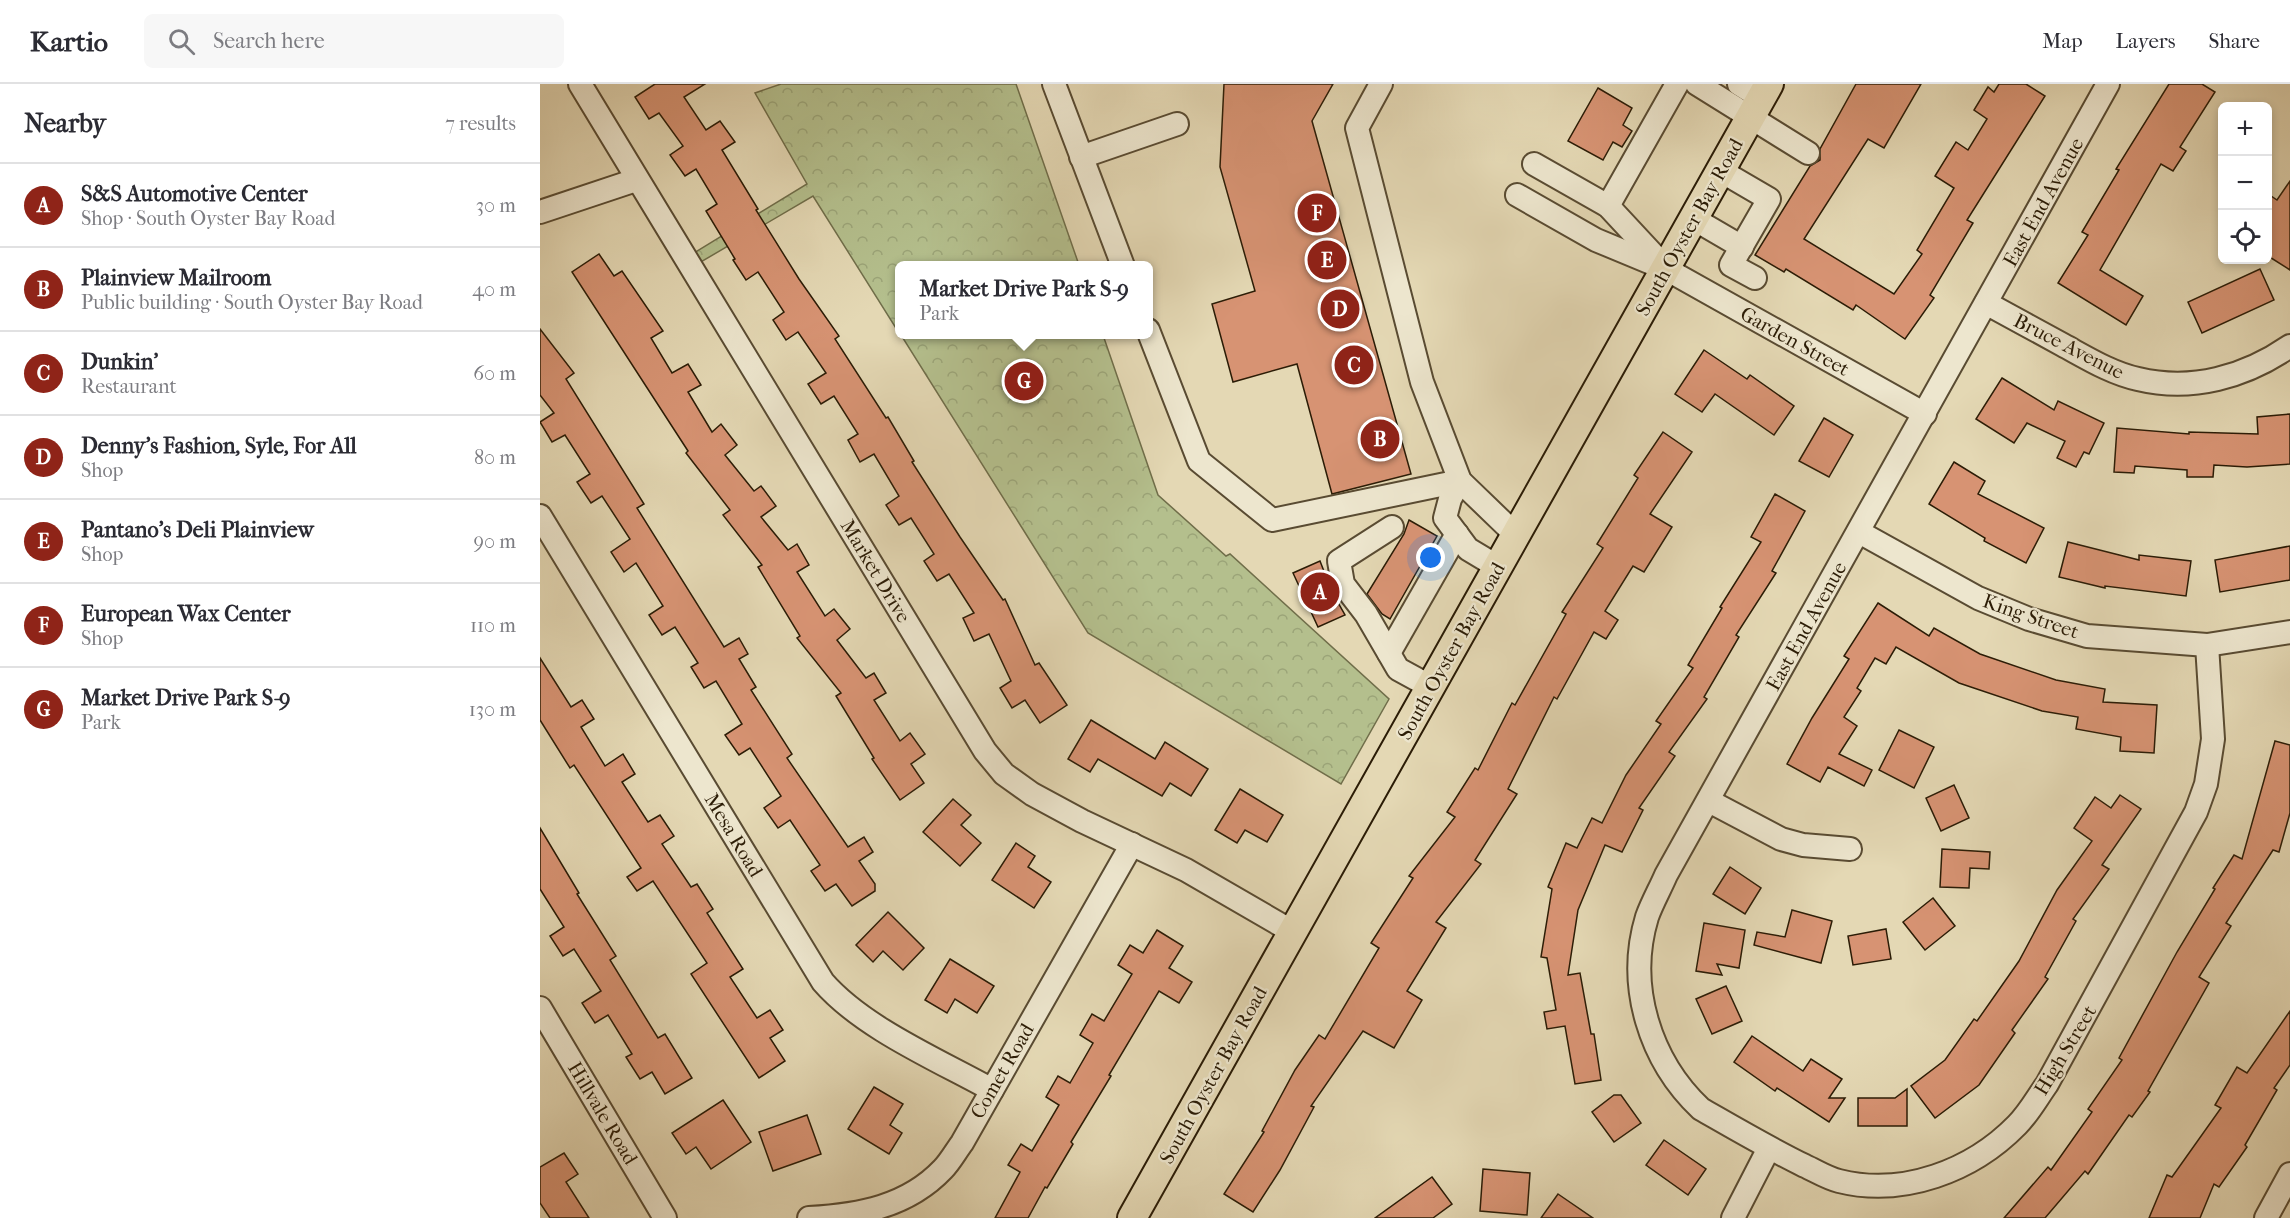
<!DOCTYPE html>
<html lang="en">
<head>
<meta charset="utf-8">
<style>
	:root { --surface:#fff; --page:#f7f7f7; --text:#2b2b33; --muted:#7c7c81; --line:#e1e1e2; --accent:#8f2418 }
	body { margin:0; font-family:"IM FELL French Canon",serif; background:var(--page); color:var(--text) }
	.controls { position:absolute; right:18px; top:18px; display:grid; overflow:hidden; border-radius:9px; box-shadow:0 3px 9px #0003 }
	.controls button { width:54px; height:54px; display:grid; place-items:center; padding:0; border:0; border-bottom:2px solid var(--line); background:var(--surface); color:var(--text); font:30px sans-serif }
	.you { position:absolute; left:891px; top:474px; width:21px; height:21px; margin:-15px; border:4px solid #fff; border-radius:50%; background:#1a73e8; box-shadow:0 0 0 9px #1a73e833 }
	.badge { display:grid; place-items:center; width:39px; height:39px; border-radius:50%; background:var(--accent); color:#fff; font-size:20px; font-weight:700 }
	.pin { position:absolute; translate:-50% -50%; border:3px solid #fff; box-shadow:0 2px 6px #0006 }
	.popup { position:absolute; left:355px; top:177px; width:258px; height:78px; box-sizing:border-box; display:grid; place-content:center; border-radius:9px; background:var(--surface); filter:drop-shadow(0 2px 4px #0005); font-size:20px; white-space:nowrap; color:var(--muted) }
	.popup b { font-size:22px; color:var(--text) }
	.popup::after { content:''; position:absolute; left:50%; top:100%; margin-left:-12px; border:12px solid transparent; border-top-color:var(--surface) }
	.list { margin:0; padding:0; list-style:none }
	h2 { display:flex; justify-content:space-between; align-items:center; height:78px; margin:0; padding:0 24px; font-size:26px }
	h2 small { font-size:20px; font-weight:400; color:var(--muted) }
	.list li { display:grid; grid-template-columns:39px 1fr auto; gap:18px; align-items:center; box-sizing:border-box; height:84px; padding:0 24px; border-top:2px solid var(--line) }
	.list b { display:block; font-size:22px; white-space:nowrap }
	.list p { margin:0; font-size:20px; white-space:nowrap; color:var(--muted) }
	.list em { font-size:20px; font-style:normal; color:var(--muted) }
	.icon { flex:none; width:33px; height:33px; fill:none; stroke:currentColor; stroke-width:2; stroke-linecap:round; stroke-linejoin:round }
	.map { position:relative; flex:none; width:1750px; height:1134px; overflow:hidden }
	header { display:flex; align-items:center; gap:36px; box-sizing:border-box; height:84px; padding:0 30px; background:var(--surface); border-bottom:2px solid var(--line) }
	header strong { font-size:28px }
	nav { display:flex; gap:33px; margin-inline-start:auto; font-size:21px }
	.search { width:420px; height:54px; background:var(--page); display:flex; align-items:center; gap:15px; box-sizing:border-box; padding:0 21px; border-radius:9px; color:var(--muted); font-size:22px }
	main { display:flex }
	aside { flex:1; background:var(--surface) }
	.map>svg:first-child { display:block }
	.forest { fill:url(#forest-crowns); stroke:#706e4a; stroke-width:1.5 }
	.building { fill:#d79373; stroke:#2b1c06; stroke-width:1.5 }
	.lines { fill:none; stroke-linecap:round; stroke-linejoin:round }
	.minor-casing { stroke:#594b32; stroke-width:26 }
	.major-casing { stroke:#2b1c06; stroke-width:32 }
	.minor { stroke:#ede6ce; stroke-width:22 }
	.major { stroke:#e4d8b4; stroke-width:28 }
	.labels { text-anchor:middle; stroke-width:4.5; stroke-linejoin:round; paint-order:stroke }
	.street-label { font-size:20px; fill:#2b1c06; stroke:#ede6ce }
</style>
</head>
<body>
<header>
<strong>Kartio</strong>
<div class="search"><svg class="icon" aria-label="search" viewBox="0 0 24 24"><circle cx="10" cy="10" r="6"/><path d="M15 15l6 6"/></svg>Search here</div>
<nav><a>Map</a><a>Layers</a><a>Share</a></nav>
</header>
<main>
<aside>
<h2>Nearby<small>7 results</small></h2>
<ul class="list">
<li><span class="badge">A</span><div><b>S&amp;S Automotive Center</b><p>Shop · South Oyster Bay Road</p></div><em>30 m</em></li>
<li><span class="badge">B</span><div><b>Plainview Mailroom</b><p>Public building · South Oyster Bay Road</p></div><em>40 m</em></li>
<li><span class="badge">C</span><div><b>Dunkin'</b><p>Restaurant</p></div><em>60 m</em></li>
<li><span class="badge">D</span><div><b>Denny's Fashion, Syle, For All</b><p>Shop</p></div><em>80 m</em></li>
<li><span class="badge">E</span><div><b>Pantano's Deli Plainview</b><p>Shop</p></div><em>90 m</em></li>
<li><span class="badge">F</span><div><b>European Wax Center</b><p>Shop</p></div><em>110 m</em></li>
<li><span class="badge">G</span><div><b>Market Drive Park S-9</b><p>Park</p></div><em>130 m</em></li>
</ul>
</aside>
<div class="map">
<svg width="1750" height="1134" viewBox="0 0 1750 1134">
	<defs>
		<pattern id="forest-crowns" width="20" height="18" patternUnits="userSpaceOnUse" patternTransform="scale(1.5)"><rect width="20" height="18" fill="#b4bf8d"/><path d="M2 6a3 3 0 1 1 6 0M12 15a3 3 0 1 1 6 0" fill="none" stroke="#9ba478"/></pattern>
	</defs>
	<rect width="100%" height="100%" fill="#e4d8b4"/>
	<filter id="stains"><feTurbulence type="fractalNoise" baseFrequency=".00333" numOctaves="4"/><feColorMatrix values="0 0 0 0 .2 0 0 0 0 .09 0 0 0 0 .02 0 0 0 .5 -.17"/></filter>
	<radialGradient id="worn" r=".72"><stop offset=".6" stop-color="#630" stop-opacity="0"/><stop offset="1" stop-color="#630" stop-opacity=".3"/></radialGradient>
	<g class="forest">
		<polygon points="241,0 476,0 539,181 360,182 359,249 273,112 154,182 149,172 267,100 215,9"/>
		<polygon points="361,251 563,251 618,411 686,472 690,470 849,615 801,700 548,549"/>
	</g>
	<g class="building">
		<polygon points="115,0 165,0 144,13 166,46 180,37 195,58 182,66 218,125 216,126 259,195 299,252 295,255 346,334 348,333 374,377 372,378 420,453 463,516 465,515 495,581 499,579 527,621 500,639 485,616 472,624 460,604 471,597 449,550 434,557 423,534 434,529 409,490 397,497 384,477 394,470 371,434 359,441 346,421 359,412 334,370 320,378 308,356 318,350 294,312 281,320 268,300 286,289 258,248 246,256 233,236 244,228 218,188 206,196 193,176 195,175 166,127 177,120 156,85 145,92 130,71 143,62 119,29 109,35 95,13"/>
		<polygon points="684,0 793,0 772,37 871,390 792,410 757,280 693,298 672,220 715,207 680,83"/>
		<polygon points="1316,0 1381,0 1344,64 1328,55 1264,155 1354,210 1382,170 1377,166 1414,104 1395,92 1416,58 1428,66 1447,35 1434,26 1448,3 1454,8 1459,0 1486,0 1505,12 1427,136 1433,139 1390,211 1394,214 1365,255 1316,221 1313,226 1246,185 1244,188 1215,171 1270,82 1280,76 1280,65"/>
		<polygon points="1629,0 1662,0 1675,8 1640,63 1646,67 1633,87 1621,80 1560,186 1603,212 1586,241 1518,199 1548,151 1542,148 1579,86 1576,85"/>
		<polygon points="1058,4 1092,24 1083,41 1092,47 1082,63 1073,58 1063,76 1028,57"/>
		<polygon points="1750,97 1750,186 1728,172 1728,110 1737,116"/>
		<polygon points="59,170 74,192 82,187 123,247 111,254 132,289 148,280 161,301 148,308 172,348 181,340 197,361 185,371 214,407 221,402 236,422 221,433 248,466 257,460 269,481 257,488 285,532 294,525 310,545 297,556 326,594 334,589 346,609 334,616 360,657 370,649 385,670 371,680 384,699 360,716 332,675 334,674 296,612 301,609 257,554 260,552 218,483 222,481 183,431 190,426 146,369 148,367 32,188"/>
		<polygon points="1720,185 1734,216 1662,249 1648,218"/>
		<polygon points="0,245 34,289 26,295 104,420 97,424 184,563 199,554 208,570 199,575 216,603 211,606 252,670 247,674 308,763 324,753 333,768 319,777 335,800 335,807 312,822 296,800 285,807 271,787 280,781 250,736 238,744 224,724 241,712 210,664 199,671 185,651 202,640 176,597 164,604 151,583 158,579 135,543 122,551 109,531 123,522 96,479 84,488 71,468 90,455 62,412 51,419 37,398 50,390 25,351 12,358 0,338 14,329 0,311"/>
		<polygon points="1164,266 1207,295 1210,291 1254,322 1234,351 1175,310 1162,328 1135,310"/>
		<polygon points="1462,294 1514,326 1518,317 1564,339 1549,370 1544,368 1536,383 1517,374 1525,357 1487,339 1474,359 1436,335"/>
		<polygon points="1750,330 1750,380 1707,383 1674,381 1673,393 1647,393 1647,386 1595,382 1594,389 1574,388 1577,344 1649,350 1649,348 1718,350 1717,333"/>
		<polygon points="1284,334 1313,351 1289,393 1259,377"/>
		<polygon points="1123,348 1152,368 1110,430 1132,443 1104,488 1093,482 1065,527 1078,536 1066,555 1054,548 1017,615 1014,613 968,705 977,710 935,776 941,780 896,838 906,844 867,907 882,916 854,964 823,947 771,1022 774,1023 740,1086 713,1128 684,1110 724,1048 722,1047 755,986 779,951 785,955 839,864 831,859 873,794 869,792 915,733 907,728 935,684 938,686 972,619 975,621 1026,530 1022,528 1063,464 1057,460 1098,394 1094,391"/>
		<polygon points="1414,378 1445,397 1438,410 1504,444 1486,479 1444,457 1445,454 1389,420"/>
		<polygon points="1235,410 1265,427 1232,487 1236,489 1196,551 1199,553 1164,613 1167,615 1129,668 1135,672 1099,724 1103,726 1082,768 1065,761 1038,826 1028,891 1040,889 1051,950 1054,950 1061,996 1035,1000 1025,942 1007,945 1004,928 1016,926 1007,874 1001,873 1012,805 1008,803 1026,759 1037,764 1052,734 1062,739 1086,691 1121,640 1116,637 1153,584 1148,581 1182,524 1180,523 1221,458 1211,453"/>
		<polygon points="869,436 897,452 850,535 842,530 827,510 864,450"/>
		<polygon points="1528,458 1599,476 1599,471 1651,477 1646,512 1565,502 1565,504 1519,493"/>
		<polygon points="1750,462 1750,496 1680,508 1675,476"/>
		<polygon points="780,477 792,508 805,531 778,543 753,489"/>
		<polygon points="1338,519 1389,552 1394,544 1440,570 1516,596 1565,605 1563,618 1617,621 1614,669 1580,667 1581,653 1536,645 1538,633 1502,627 1419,599 1356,563 1346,580 1335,574 1317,604 1321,607 1304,633 1317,642 1299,670 1332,686 1324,702 1288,683 1280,698 1247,680 1272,634 1309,575 1304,572"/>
		<polygon points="0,574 31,623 42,616 54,635 41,643 65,682 83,670 95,690 82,698 108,738 120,731 134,752 122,760 151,803 157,800 173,825 167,829 203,885 190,893 217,934 230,926 243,946 230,954 245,977 219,994 151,890 167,879 113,797 97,807 87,793 101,784 34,681 30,684 0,636"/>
		<polygon points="551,636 615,675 625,658 668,685 651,712 630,699 622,712 558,675 550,688 528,675"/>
		<polygon points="1359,646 1394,663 1374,704 1339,686"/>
		<polygon points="1735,657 1750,661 1750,729 1739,768 1733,766 1686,839 1691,842 1659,893 1669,899 1608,1007 1610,1008 1592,1033 1589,1031 1548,1090 1545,1087 1505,1134 1464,1134 1508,1083 1511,1086 1552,1028 1548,1025 1582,976 1579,974 1637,868 1675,805 1673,804 1694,771 1702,775"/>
		<polygon points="1414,701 1429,734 1401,747 1386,714"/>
		<polygon points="700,705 743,731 727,758 705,746 697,759 675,746"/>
		<polygon points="1580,711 1601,725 1562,781 1569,785 1533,835 1536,837 1505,893 1508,895 1472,946 1475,949 1439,1001 1395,1034 1371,1002 1405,976 1434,935 1437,937 1479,877 1517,806 1552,757 1534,744 1555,713 1571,724"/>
		<polygon points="413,715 431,731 421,741 441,759 420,782 383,748"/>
		<polygon points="0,744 39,809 37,810 76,872 70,876 118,954 125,950 152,994 125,1010 112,988 100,995 86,973 92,970 68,931 55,939 42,919 61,907 34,865 23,872 10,852 24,843 0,805"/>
		<polygon points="476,759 495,772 488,783 511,798 494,824 452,796"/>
		<polygon points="1402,765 1450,768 1449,785 1430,784 1429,804 1400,803"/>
		<polygon points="1190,783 1221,804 1205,830 1173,810"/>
		<polygon points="1393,814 1415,842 1385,866 1363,838"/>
		<polygon points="1252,826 1292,837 1281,879 1214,861 1217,848 1245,853"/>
		<polygon points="348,828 384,864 363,886 343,867 333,878 316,861"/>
		<polygon points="1164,839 1205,846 1199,884 1177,880 1182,891 1156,887"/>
		<polygon points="1346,845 1351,875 1313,881 1308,852"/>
		<polygon points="617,846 643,862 629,884 652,898 639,919 619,907 569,991 571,992 531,1058 533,1060 507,1104 505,1103 488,1134 455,1134 480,1088 468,1081 481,1060 492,1067 519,1021 506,1013 518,992 530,999 553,959 540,951 552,930 564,937 592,890 578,881 590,861 603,869"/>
		<polygon points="410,875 454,902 437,929 415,915 407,929 385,916"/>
		<polygon points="1186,902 1202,937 1172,950 1156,915"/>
		<polygon points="1750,927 1750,981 1734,1004 1737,1006 1705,1061 1707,1063 1679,1103 1674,1100 1660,1134 1609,1134 1627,1091 1632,1093 1681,1024 1675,1021 1697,983 1707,989"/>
		<polygon points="1212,952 1263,987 1271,975 1302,995 1289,1014 1305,1014 1289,1038 1237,1004 1235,1007 1194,978"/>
		<polygon points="334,1003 363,1020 350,1041 362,1049 349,1070 308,1045"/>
		<polygon points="1367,1005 1367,1042 1318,1042 1318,1014 1355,1014"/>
		<polygon points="1074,1011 1081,1011 1101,1039 1074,1058 1052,1028"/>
		<polygon points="183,1016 211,1058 171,1085 156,1063 146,1070 132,1049"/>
		<polygon points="267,1031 281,1070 233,1087 219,1048"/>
		<polygon points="1124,1056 1166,1085 1148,1111 1106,1081"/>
		<polygon points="24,1069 38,1090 26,1098 49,1134 10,1134 0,1119 0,1083"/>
		<polygon points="943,1085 990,1089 987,1131 940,1127"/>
		<polygon points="892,1093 912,1120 893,1134 835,1134"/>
		<polygon points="1018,1110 1053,1134 1001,1134"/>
	</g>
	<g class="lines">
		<g class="minor-casing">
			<g id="minor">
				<polyline points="40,0 445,667 464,690 492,710 542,737 646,786 753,848"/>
				<polyline points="514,0 583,182"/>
				<polyline points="841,0 817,44 882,298 920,397 976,451"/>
				<polyline points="1157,0 1268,69"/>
				<polyline points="1199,0 1221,14"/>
				<path d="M1568 0 1126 791C1120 805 1112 819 1107 833 1086 902 1110 977 1161 1025 1196 1045 1230 1065 1265 1082 1276 1087 1287 1094 1299 1097 1363 1113 1432 1087 1477 1041 1489 1029 1497 1014 1507 1000L1656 728 1666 700 1673 655 1667 561"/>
				<polyline points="541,73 637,40"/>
				<polyline points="994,80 1068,122 1121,179"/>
				<polyline points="1181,87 1229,115 1191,181 1215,194"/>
				<polyline points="977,111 1056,156 1126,185 1385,330"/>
				<polyline points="1068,122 1137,0"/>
				<polyline points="0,128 96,96"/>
				<polyline points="1154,135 1202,163"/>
				<path d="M1446 219C1472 233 1497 247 1523 261 1547 274 1571 289 1598 295 1652 308 1705 293 1750 262"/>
				<polyline points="608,246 659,377 732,436 920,397"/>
				<polyline points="920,397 910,415 905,434 928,465 958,483"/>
				<path d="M0 432 283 898C323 944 398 976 452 1006"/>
				<polyline points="852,443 799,477 803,500 826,530 858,585 891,603"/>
				<polyline points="1319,448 1438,514 1489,535 1547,552 1667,561 1750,548"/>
				<polyline points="849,569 917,450"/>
				<polyline points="1169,717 1241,755 1263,761 1310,765"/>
				<polyline points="0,924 125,1134"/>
				<path d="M269 1134C319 1131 367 1123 403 1085 410 1078 416 1067 422 1059L592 760"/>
				<polyline points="1193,1134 1229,1064"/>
				<polyline points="1726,1134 1750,1090"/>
			</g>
		</g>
		<g class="major-casing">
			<polyline id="major" points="592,1134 1229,0"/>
		</g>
		<use href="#minor" class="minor"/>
		<use href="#major" class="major"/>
	</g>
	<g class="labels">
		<g class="street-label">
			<text transform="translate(1503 118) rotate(-61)" y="7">East End Avenue</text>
			<text transform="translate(1149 143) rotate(-61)" y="7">South Oyster Bay Road</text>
			<text transform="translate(1255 257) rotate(29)" y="7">Garden Street</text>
			<text transform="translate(1529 262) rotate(27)" y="7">Bruce Avenue</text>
			<text transform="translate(336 487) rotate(59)" y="7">Market Drive</text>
			<text transform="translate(1491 532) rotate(19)" y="7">King Street</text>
			<text transform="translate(1266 542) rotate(-61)" y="7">East End Avenue</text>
			<text transform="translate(911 567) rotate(-61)" y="7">South Oyster Bay Road</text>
			<text transform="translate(194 751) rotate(59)" y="7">Mesa Road</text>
			<text transform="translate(1525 966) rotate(-59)" y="7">High Street</text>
			<text transform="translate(462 987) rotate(-60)" y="7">Comet Road</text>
			<text transform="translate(673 991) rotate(-61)" y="7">South Oyster Bay Road</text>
			<text transform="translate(63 1029) rotate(59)" y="7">Hillvale Road</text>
		</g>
	</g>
	<rect width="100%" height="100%" filter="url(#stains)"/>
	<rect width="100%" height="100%" fill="url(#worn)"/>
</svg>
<div class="controls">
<button>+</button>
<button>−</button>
<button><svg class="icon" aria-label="locate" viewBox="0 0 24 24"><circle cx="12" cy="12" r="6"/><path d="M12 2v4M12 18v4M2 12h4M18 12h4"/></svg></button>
</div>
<div class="you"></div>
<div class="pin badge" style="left:780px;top:508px">A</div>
<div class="pin badge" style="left:840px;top:355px">B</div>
<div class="pin badge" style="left:814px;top:281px">C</div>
<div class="pin badge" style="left:800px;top:225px">D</div>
<div class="pin badge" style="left:787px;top:176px">E</div>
<div class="pin badge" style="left:777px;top:129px">F</div>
<div class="pin badge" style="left:484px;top:297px">G</div>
<div class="popup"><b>Market Drive Park S-9</b>Park</div>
</div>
</main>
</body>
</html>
